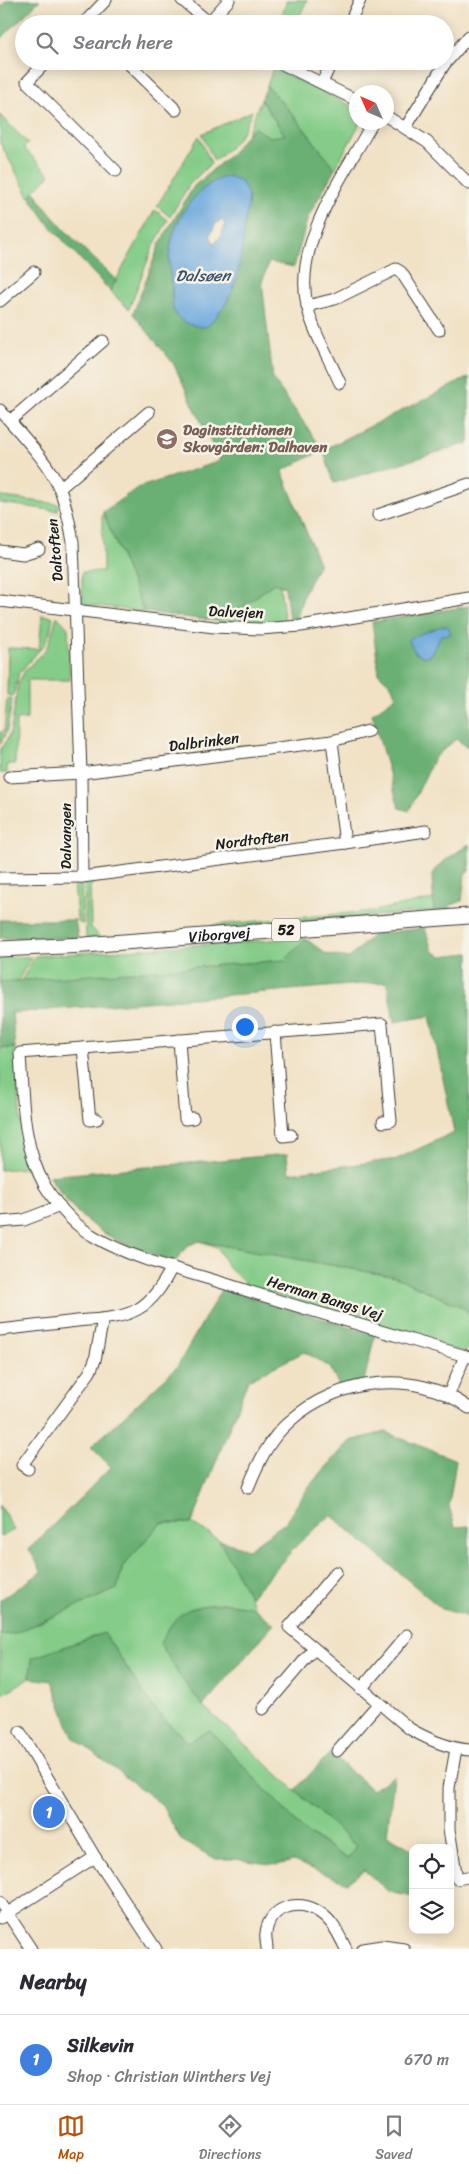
<!DOCTYPE html>
<html lang="en">
<head>
<meta charset="utf-8">
<style>
	:root { --surface:#fff; --page:#f7f7f7; --text:#2b2b33; --muted:#7c7c81; --line:#e1e1e2; --accent:#b45309 }
	body { margin:0; font-family:Sriracha,sans-serif; background:var(--page); color:var(--text) }
	.controls { position:absolute; right:15px; bottom:15px; display:grid; overflow:hidden; border-radius:10px; box-shadow:0 2px 12px #0003 }
	.controls button { width:45px; height:45px; display:grid; place-items:center; padding:0; border:0; border-bottom:1px solid var(--line); background:var(--surface); color:var(--text); font:25px sans-serif }
	.compass { position:absolute; left:349px; top:85px; width:45px; height:45px; border-radius:50%; background:var(--surface); box-shadow:0 2px 12px #0003; rotate:315deg }
	.you { position:absolute; left:244px; top:1026px; width:18px; height:18px; margin:-12px; border:4px solid #fff; border-radius:50%; background:#1a73e8; box-shadow:0 0 0 8px #1a73e833 }
	.badge { display:grid; place-items:center; width:32px; height:32px; border-radius:50%; background:var(--accent); color:#fff; font-size:16px; font-weight:700 }
	.pin { position:absolute; translate:-50% -50%; border:2px solid #fff; box-shadow:0 1px 5px #0006 }
	.list { margin:0; padding:0; list-style:none }
	h2 { display:flex; justify-content:space-between; align-items:center; height:65px; margin:0; padding:0 20px; font-size:21px }
	h2 small { font-size:16px; font-weight:400; color:var(--muted) }
	.list li { display:grid; grid-template-columns:32px 1fr auto; gap:15px; align-items:center; box-sizing:border-box; height:90px; padding:0 20px; border-top:1px solid var(--line) }
	.list b { display:block; font-size:19px; white-space:nowrap }
	.list p { margin:0; font-size:16px; white-space:nowrap; color:var(--muted) }
	.list em { font-size:16px; font-style:normal; color:var(--muted) }
	.icon { flex:none; width:28px; height:28px; fill:none; stroke:currentColor; stroke-width:2; stroke-linecap:round; stroke-linejoin:round }
	.map { position:relative; flex:none; width:469px; height:1949px; overflow:hidden }
	.search { position:absolute; background:var(--surface); box-shadow:0 2px 12px #0003; left:15px; right:15px; top:15px; height:55px; display:flex; align-items:center; gap:12px; box-sizing:border-box; padding:0 18px; border-radius:28px; color:var(--muted); font-size:19px }
	.sheet { height:155px; background:var(--surface) }
	nav { display:flex; justify-content:space-around; align-items:center; box-sizing:border-box; height:70px; border-top:1px solid var(--line); background:var(--surface); font-size:14px; color:var(--muted) }
	nav a { display:grid; justify-items:center; gap:2px }
	nav .on { color:var(--accent) }
	.map>svg:first-child { display:block }
	.green { fill:#84cc88; stroke:#507452 }
	.forest { fill:#6bb074; stroke:#446648; fill-rule:evenodd }
	.water { fill:#6ca8dd; stroke:#44627c; fill-rule:evenodd }
	.lines { fill:none; stroke-linecap:round; stroke-linejoin:round }
	.minor-casing { stroke:#3c3a36; stroke-width:13 }
	.major-casing { stroke:#3c3a36; stroke-width:17 }
	.minor { stroke:#fff; stroke-width:11 }
	.major { stroke:#fff; stroke-width:15 }
	.labels { text-anchor:middle; stroke-width:5; stroke-linejoin:round; paint-order:stroke }
	.shield { fill:#f7f3e8; stroke:#5e5c59; stroke-width:1 }
	.shield-label { font-size:14px; font-weight:bold; fill:#1c1c1c }
	.education-label { font-size:15px; font-weight:bold; fill:#785e54; stroke:#f7f3e8; text-anchor:start }
	.street-label { font-size:15px; fill:#1c1c1c; stroke:#f7f3e8 }
	.water-label { font-size:16px; font-style:italic; fill:#3c5469; stroke:#f7f3e8 }
</style>
</head>
<body>
<div class="map">
<svg width="469" height="1949" viewBox="0 0 469 1949">
	<rect width="100%" height="100%" fill="#f7f3e8"/>
	<filter id="ink" filterUnits="userSpaceOnUse"><feTurbulence type="fractalNoise" baseFrequency=".02" numOctaves="2"/><feDisplacementMap in="SourceGraphic" scale="10" xChannelSelector="R" yChannelSelector="G"/><feConvolveMatrix kernelMatrix="1 2 1 2 8 2 1 2 1" color-interpolation-filters="sRGB"/></filter>
	<filter id="wash" filterUnits="userSpaceOnUse"><feTurbulence type="fractalNoise" baseFrequency=".0096" numOctaves="4" result="noise"/><feDisplacementMap in="SourceGraphic" scale="20" xChannelSelector="R" yChannelSelector="G"/><feGaussianBlur stdDeviation="1.12" result="paint"/><feColorMatrix in="noise" values="0 0 0 0 0 0 0 0 0 0 0 0 0 0 0 0 0 1.4 0 .05"/><feComposite in="paint" operator="in"/></filter>
	<g filter="url(#wash)">
		<rect width="100%" height="100%" fill="#f1e2c6"/>
		<g class="green">
			<polygon points="287,0 307,0 296,24 279,24"/>
			<polygon points="273,68 356,108 356,122 360,123 335,169 295,117 267,86"/>
			<polygon points="261,100 285,135 270,137 254,128 247,134"/>
			<path d="M252 111C242 137 235 144 214 161L202 134Z"/>
			<polygon points="0,115 28,143 24,148 50,175 34,191 30,198 0,143"/>
			<polygon points="199,136 211,163 189,185 170,217 157,206"/>
			<polygon points="155,210 168,220 153,247 129,309 110,291"/>
			<polygon points="0,494 3,497 58,504 58,511 0,503"/>
			<polygon points="103,512 144,612 82,604 82,572 103,571 102,517"/>
			<polygon points="273,583 280,585 285,624 234,625 215,621 244,606"/>
			<polygon points="42,615 53,617 50,632 44,645 19,673 13,696 7,695 8,648 39,649"/>
			<polygon points="57,616 68,628 70,680 27,680 27,719 16,720 15,764 7,764 7,773 0,773 0,750 8,738 11,730 18,683 26,669 44,652 49,643"/>
			<polygon points="11,698 12,700 7,730 0,745 0,732 4,731 7,699"/>
			<polygon points="95,881 90,887 91,927 100,937 86,938 84,882"/>
			<polygon points="74,882 81,882 83,924 79,923 77,919"/>
			<polygon points="433,899 434,911 213,929 213,925 373,911"/>
			<polygon points="302,938 306,939 285,960 21,981 35,956"/>
			<polygon points="0,957 31,957 18,981 0,982"/>
			<polygon points="0,1048 15,1048 21,1126 30,1168 0,1170"/>
			<polygon points="199,1241 396,1277 462,1307 469,1314 469,1345 465,1353 249,1287 228,1267 217,1247"/>
			<polygon points="0,1505 14,1530 0,1537"/>
			<polygon points="161,1523 192,1523 219,1540 250,1597 253,1607 221,1603 180,1677 203,1706 356,1846 349,1860 303,1830 210,1730 188,1742 156,1712 104,1633 33,1658 30,1678 1,1695 0,1693 0,1635 15,1633 116,1589 123,1566"/>
		</g>
		<g class="forest">
			<polygon points="7,0 40,0 0,40 0,7"/>
			<path d="M267 86 295 117 335 169 308 217 294 267 269 262 262 282 273 379 323 450 469 377V443L334 483 323 450 282 471 319 563 304 593 296 621 289 619 285 587 274 583 244 606 215 621 144 612 103 512 137 488 220 461 173 363 133 314 160 243 194 186 232 153 247 134 254 128 270 137 285 135 261 100ZM249 197 245 222 174 311 169 262 171 242Z"/>
			<path d="M34 191C55 225 88 252 116 280L110 291 50 226 30 198Z"/>
			<polygon points="469,606 469,748 456,739 434,758 409,811 399,808 372,714 396,697 392,686 379,674 372,622"/>
			<polygon points="469,844 469,871 465,873 462,901 449,906 452,909 434,911 432,875 440,864"/>
			<polygon points="0,920 75,920 78,938 0,938"/>
			<path d="M425 928 432 951 441 956 469 953V1314L462 1307 396 1277 199 1241 187 1246 175 1262C117 1244 83 1230 49 1176L287 1154 289 1173 397 1159 454 1132 430 1016 394 1022 387 982 12 1013 15 1048H0V982L285 960 306 939 326 954 349 958 374 934Z"/>
			<polygon points="222,1288 375,1335 364,1381 340,1388 330,1367 304,1352 248,1380 192,1523 161,1523 123,1566 117,1589 15,1633 0,1635 0,1600 42,1572 29,1549 111,1467 91,1447 177,1367"/>
			<polygon points="385,1432 456,1460 449,1506 455,1527 469,1526 469,1617 442,1609 331,1515 299,1543 250,1597 219,1540 248,1549 285,1523 310,1485 350,1441"/>
			<path d="M221 1603 253 1607 274 1624 203 1706 180 1677 160 1643C179 1609 184 1608 221 1603Z"/>
			<polygon points="104,1633 156,1712 188,1742 210,1730 303,1830 348,1859 356,1846 295,1790 330,1753 372,1790 394,1776 387,1835 413,1850 413,1897 389,1892 364,1870 347,1883 293,1861 277,1865 234,1859 216,1859 181,1840 161,1804 73,1737 52,1681 30,1678 32,1658"/>
		</g>
		<g class="water">
			<path d="M228 176 241 181C244 186 248 193 248 198 249 206 246 214 245 221 241 262 239 298 206 327 195 327 179 323 174 311 171 305 173 294 172 288 171 279 169 270 169 261 169 226 193 185 228 176ZM223 220 225 226 221 236 214 244 210 235 216 223Z"/>
			<polygon points="442,626 448,626 451,634 441,635 431,654 425,657 415,653 409,641 412,637"/>
		</g>
	</g>
	<g filter="url(#ink)">
		<g class="lines">
			<g class="minor-casing">
				<g id="minor">
					<polyline points="182,0 211,24"/>
					<polyline points="209,22 229,0"/>
					<polyline points="83,24 106,0"/>
					<polyline points="349,24 360,0"/>
					<polyline points="47,61 27,82 116,171"/>
					<polyline points="126,61 176,110"/>
					<polyline points="276,61 356,100"/>
					<polyline points="322,83 332,61"/>
					<polyline points="386,116 427,142 469,184"/>
					<polyline points="406,127 444,65 469,36"/>
					<polyline points="0,301 34,272"/>
					<polyline points="307,306 335,299 396,269 401,272 439,330"/>
					<path d="M340 383C329 358 313 332 307 305 293 243 344 175 373 122"/>
					<path d="M0 410C20 433 49 462 60 490 67 507 70 524 73 542L81 773 82 877"/>
					<polyline points="10,421 103,341"/>
					<polyline points="60,488 149,412"/>
					<polyline points="378,515 469,484"/>
					<polyline points="0,551 23,554 39,549"/>
					<polyline points="0,601 214,627 260,629 301,626 469,598"/>
					<polyline points="332,741 345,843"/>
					<polyline points="9,777 81,773 332,741 368,731"/>
					<polyline points="0,878 82,877 345,843 426,831"/>
					<polyline points="275,1032 283,1136 291,1135"/>
					<polyline points="179,1040 185,1119 193,1118"/>
					<polyline points="83,1048 90,1120 97,1119"/>
					<path d="M383 1122 391 1121 382 1024 20 1053C23 1099 22 1145 45 1186 57 1205 75 1226 95 1237 135 1260 182 1270 226 1284 307 1310 388 1333 469 1357"/>
					<polyline points="0,1222 24,1220 60,1206"/>
					<path d="M0 1330C26 1327 52 1324 77 1321 97 1319 121 1319 138 1309 154 1300 164 1283 172 1267"/>
					<polyline points="448,1396 465,1356"/>
					<polyline points="28,1469 22,1465 90,1372 95,1360 103,1319"/>
					<path d="M248 1488C258 1463 269 1439 290 1421 337 1378 416 1368 469 1408"/>
					<path d="M336 1572 289 1627 410 1729C429 1740 447 1748 469 1750"/>
					<polyline points="361,1689 407,1635"/>
					<polyline points="263,1709 314,1649"/>
					<polyline points="20,1732 95,1857 156,1949"/>
					<polyline points="456,1749 449,1788 449,1829 457,1879 467,1877"/>
					<polyline points="337,1751 378,1704"/>
					<polyline points="0,1902 31,1949"/>
					<polyline points="0,1918 95,1857"/>
					<path d="M267 1949C267 1944 265 1938 266 1933 269 1907 298 1898 319 1912 333 1921 339 1935 346 1949"/>
					<polyline points="362,1949 382,1946 404,1949"/>
				</g>
			</g>
			<g class="major-casing">
				<g id="major">
					<path id="s1" d="M0 949 84 945 469 916"/>
				</g>
			</g>
			<use href="#minor" class="minor"/>
			<use href="#major" class="major"/>
		</g>
	</g>
	<defs>
		<g id="school-disc" transform="scale(1.125)"><circle r="9.5" fill="#8d6e63" stroke="#f7f3e8"/><path d="M0-5L7-2L0 1L-7-2ZM-4 1L0 2.5L4 1V4Q0 6-4 4Z" fill="#fff"/></g>
	</defs>
	<g fill-rule="evenodd">
		<use href="#school-disc" x="167" y="439"/>
	</g>
	<g class="labels">
		<rect class="shield" x="272" y="918.5" width="28" height="23" rx="4"/>
		<g class="shield-label">
			<text x="286" y="935">52</text>
		</g>
		<g class="education-label">
			<text x="183" y="435">Daginstitutionen<tspan x="183" dy="17">Skovgården: Dalhaven</tspan></text>
		</g>
		<g class="street-label">
			<text transform="translate(55 550) rotate(-95)" y="5">Daltoften</text>
			<text transform="translate(236 612) rotate(2)" y="5">Dalvejen</text>
			<text transform="translate(204 742) rotate(-7)" y="5">Dalbrinken</text>
			<text transform="translate(66 836) rotate(-90)" y="5">Dalvangen</text>
			<text transform="translate(252 840) rotate(-7)" y="5">Nordtoften</text>
			<text dy="5" stroke="none"><textPath href="#s1" startOffset="220">Viborgvej</textPath></text>
			<text transform="translate(325 1298) rotate(17)" y="5">Herman Bangs Vej</text>
		</g>
		<g class="water-label">
			<text x="203" y="281">Dalsøen</text>
		</g>
	</g>
</svg>
<div class="controls">
<button><svg class="icon" aria-label="locate" viewBox="0 0 24 24"><circle cx="12" cy="12" r="6"/><path d="M12 2v4M12 18v4M2 12h4M18 12h4"/></svg></button>
<button><svg class="icon" aria-label="layers" viewBox="0 0 24 24"><path d="M12 4l9 5-9 5-9-5zM3 14l9 5 9-5"/></svg></button>
</div>
<svg class="compass" viewBox="-18 -18 36 36"><path d="M0-13l5 13h-10z" fill="#e53935"/><path d="M0 13l5-13h-10z" fill="#7c7c81"/></svg>
<div class="you"></div>
<div class="pin badge" style="left:49px;top:1812px;background:#3f7fe0">1</div>
<div class="search"><svg class="icon" aria-label="search" viewBox="0 0 24 24"><circle cx="10" cy="10" r="6"/><path d="M15 15l6 6"/></svg>Search here</div>
</div>
<section class="sheet">
<h2>Nearby<small></small></h2>
<ul class="list">
<li><span class="badge" style="background:#3f7fe0">1</span><div><b>Silkevin</b><p>Shop · Christian Winthers Vej</p></div><em>670 m</em></li>
</ul>
</section>
<nav>
<a class="on"><svg class="icon" aria-label="map" viewBox="0 0 24 24"><path d="M3 6l6-2 6 2 6-2v14l-6 2-6-2-6 2zM9 4v14M15 6v14"/></svg>Map</a>
<a><svg class="icon" aria-label="directions" viewBox="0 0 24 24"><path d="M12 3l9 9-9 9-9-9zM9 14v-3h6M13 9l2 2-2 2"/></svg>Directions</a>
<a><svg class="icon" aria-label="saved" viewBox="0 0 24 24"><path d="M7 4h10v16l-5-4-5 4z"/></svg>Saved</a>
</nav>
</body>
</html>
